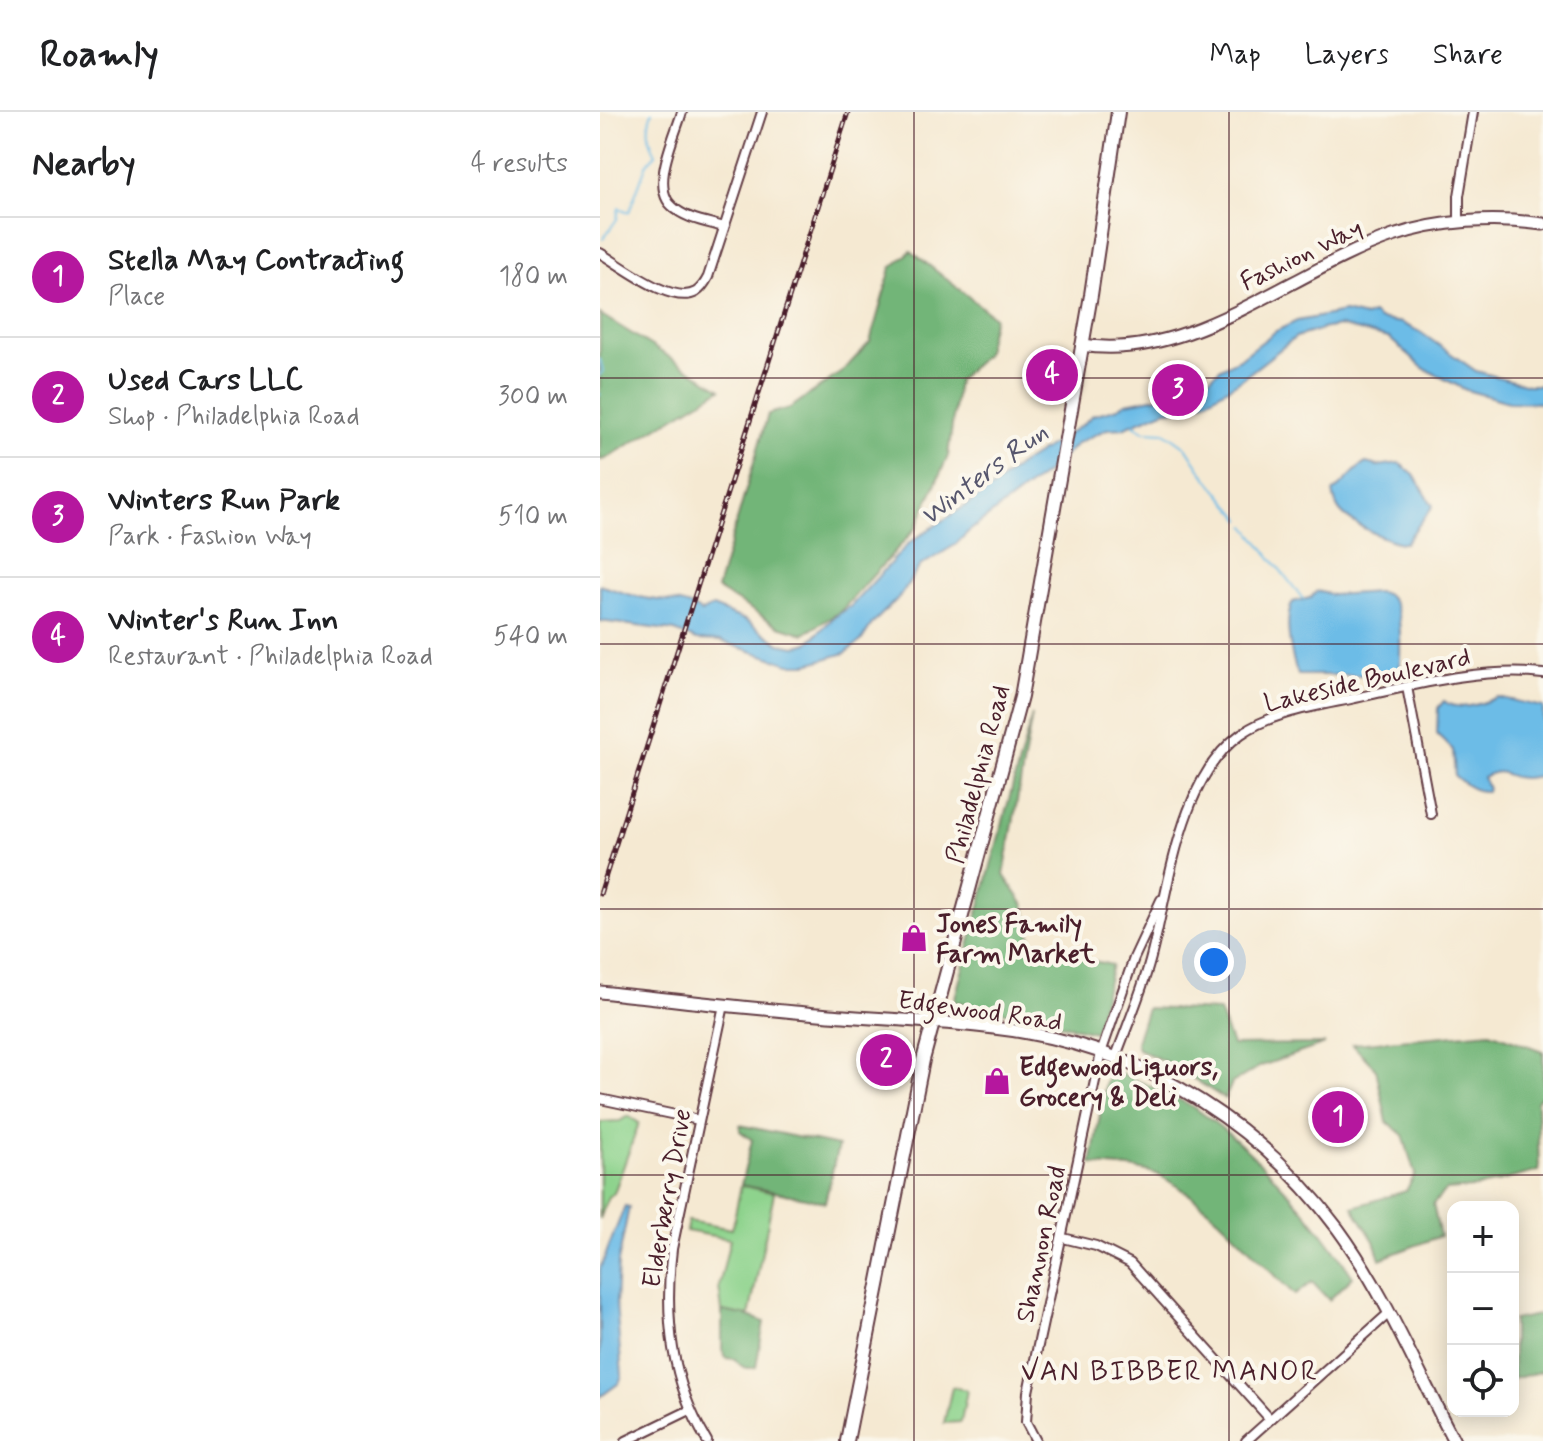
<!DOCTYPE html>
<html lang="en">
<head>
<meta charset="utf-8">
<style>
	:root { --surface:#fff; --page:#f2f2f2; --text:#202124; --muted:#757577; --line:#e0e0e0; --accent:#b5179e }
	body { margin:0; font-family:Mynerve,sans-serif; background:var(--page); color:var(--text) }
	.controls { position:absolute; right:24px; bottom:24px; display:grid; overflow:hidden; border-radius:16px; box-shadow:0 4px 20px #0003 }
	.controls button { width:72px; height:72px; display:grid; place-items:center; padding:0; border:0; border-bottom:2px solid var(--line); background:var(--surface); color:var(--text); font:40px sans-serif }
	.you { position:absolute; left:614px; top:850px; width:28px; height:28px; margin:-20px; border:6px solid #fff; border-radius:50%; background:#1a73e8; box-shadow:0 0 0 12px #1a73e833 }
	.badge { display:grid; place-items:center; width:52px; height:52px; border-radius:50%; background:var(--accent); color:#fff; font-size:26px; font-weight:700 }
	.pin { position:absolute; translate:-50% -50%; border:4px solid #fff; box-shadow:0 2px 8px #0006 }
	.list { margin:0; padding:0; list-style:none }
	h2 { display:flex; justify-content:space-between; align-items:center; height:104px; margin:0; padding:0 32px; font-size:34px }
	h2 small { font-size:26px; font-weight:400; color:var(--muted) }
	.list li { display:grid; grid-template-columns:52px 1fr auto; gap:24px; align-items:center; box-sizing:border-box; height:120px; padding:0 32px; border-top:2px solid var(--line) }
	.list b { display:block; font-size:30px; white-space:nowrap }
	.list p { margin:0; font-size:26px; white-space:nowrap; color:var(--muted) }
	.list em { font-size:26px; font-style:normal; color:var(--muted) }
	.icon { flex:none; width:44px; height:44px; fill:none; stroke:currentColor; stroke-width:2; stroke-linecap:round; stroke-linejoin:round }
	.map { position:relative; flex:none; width:943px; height:1329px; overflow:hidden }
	header { display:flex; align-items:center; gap:48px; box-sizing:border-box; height:112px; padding:0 40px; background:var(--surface); border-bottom:2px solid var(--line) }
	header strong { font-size:38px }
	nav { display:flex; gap:44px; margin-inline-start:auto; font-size:28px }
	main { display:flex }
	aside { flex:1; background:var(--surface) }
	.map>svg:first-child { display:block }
	.green { fill:#8ed38d; stroke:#6c795c; stroke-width:2 }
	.forest { fill:#72b578; stroke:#5e6a52; stroke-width:2 }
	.water { fill:#6cbce7; stroke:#5b6e89; stroke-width:2 }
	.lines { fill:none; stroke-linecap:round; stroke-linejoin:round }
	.stream { stroke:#6cbce7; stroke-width:2 }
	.minor-casing { stroke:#643d44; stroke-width:12 }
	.tertiary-casing { stroke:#643d44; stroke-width:15 }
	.secondary-casing { stroke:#643d44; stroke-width:16 }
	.minor { stroke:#fff; stroke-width:8 }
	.tertiary { stroke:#fff; stroke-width:11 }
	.secondary { stroke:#fff; stroke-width:12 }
	.rail-casing { stroke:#4a1f2b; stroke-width:5 }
	.rail { stroke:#fbf7ec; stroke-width:2; stroke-dasharray:6; stroke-linecap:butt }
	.grid { fill:none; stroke:#4a1f2b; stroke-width:2; stroke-opacity:0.55 }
	.labels { text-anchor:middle; stroke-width:8; stroke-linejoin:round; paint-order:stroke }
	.street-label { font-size:26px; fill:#4a1f2b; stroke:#fbf7ec }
	.poi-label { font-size:26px; font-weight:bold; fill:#4a1f2b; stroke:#fbf7ec; text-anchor:start }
	.water-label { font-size:28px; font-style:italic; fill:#56566d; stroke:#fbf7ec }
	.neighbourhood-label { font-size:28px; letter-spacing:2px; fill:#4a1f2b; stroke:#fbf7ec }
</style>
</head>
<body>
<header>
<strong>Roamly</strong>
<nav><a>Map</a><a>Layers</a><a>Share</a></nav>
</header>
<main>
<aside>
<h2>Nearby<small>4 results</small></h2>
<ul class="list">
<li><span class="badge">1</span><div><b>Stella May Contracting</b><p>Place</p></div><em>180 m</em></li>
<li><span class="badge">2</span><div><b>Used Cars LLC</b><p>Shop · Philadelphia Road</p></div><em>300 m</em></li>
<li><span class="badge">3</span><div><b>Winters Run Park</b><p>Park · Fashion Way</p></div><em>510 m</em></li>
<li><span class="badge">4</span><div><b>Winter's Run Inn</b><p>Restaurant · Philadelphia Road</p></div><em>540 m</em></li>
</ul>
</aside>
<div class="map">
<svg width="943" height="1329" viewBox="0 0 943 1329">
	<rect width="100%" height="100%" fill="#fbf7ec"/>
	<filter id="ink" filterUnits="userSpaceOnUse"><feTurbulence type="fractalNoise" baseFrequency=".0125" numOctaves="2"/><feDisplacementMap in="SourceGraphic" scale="16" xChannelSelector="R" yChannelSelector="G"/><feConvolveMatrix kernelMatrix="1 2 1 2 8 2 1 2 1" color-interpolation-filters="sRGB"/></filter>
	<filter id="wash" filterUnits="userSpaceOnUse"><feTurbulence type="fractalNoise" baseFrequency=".006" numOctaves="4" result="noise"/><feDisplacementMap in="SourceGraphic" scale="32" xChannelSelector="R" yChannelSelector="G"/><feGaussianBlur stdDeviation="1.8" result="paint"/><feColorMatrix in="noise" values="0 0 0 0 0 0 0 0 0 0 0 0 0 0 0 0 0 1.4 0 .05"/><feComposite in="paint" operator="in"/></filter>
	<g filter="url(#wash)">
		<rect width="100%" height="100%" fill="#f5e9d2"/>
		<g class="green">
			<polygon points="28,1004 39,1011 14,1081 8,1085 0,1107 0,1010 20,1009"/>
			<polygon points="141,1073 174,1081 149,1204 122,1199 119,1175 130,1127 86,1119 88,1109 132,1117"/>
			<polygon points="352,1275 367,1278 361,1310 344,1311"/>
		</g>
		<g class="forest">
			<polygon points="311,139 394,205 385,243 358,268 348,344 316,416 241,499 204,522 179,514 117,477 168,302 190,296 243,259 270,230 291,156"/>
			<polygon points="0,202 121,277 5,347 0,348"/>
			<polygon points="432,603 404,763 424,793 433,836 512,853 495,920 354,889"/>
			<polygon points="547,896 619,899 632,933 725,932 661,954 632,971 625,987 572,953 538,937 536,930"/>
			<polygon points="890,920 943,939 943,982 937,989 939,1059 874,1076 846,1078 833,1092 840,1124 780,1147 774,1129 753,1095 806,1079 815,1062 803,1023 787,1010 776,957 752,932"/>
			<path d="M516 959C543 972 575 983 599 999 656 1039 716 1107 753 1165L729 1188 712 1170 695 1183C654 1144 609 1089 559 1063 543 1055 509 1055 491 1052L506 969Z"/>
			<polygon points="140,1013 238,1034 225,1090 141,1073 152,1028 140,1019"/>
			<path d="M122 1199 149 1204 164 1210 156 1255C146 1258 141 1255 135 1247L126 1246 122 1238Z"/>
			<polygon points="943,1202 943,1259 913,1267 913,1208"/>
		</g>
		<g class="water">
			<path d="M744 200 765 205 773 202 779 207 802 211 820 220 876 259 928 273H943V291L909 290 866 278 823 256 789 226 739 214 726 216 696 225 638 270 607 288 584 297 566 298 523 316 507 317 477 331 454 355 368 420 355 433 320 454 300 484 272 512 261 529 245 541 208 552H189L121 529 97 528 75 519 0 509V473C14 478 29 483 44 486 64 490 84 488 101 500L113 495 147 509 180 532 195 535 208 531 233 506 251 494 309 431 392 376 418 354 482 313 493 303 518 296 526 291 584 280 602 273 621 256 641 246 676 219 697 209Z"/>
			<path d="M766 351 778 354 799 351 814 363 833 394 805 431C790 431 750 411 740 399 736 394 734 386 733 380 746 371 753 358 766 351Z"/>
			<path d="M717 479 732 483 778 480C807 483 799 537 800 559L769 563H698C691 544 683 507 693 490L710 486Z"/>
			<path d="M897 585 943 595V664C936 664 929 666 922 666 903 666 906 654 883 665L888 677 887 679C874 680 864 672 855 664L853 638 837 622 838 596 844 589C858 600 882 592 897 585Z"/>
			<polygon points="25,1094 29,1095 18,1150 16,1192 22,1263 19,1271 0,1285 0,1157"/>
		</g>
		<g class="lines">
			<g class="stream">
				<path d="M3 127 17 107 19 96 29 100 47 51 56 42C48 26 46 16 52 0"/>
				<polyline points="0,247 3,259 0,263"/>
				<polyline points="0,282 0,283"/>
				<polyline points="534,313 545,319 565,320 586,335 603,361 642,408"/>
				<polyline points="646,414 703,487"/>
			</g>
		</g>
	</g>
	<g filter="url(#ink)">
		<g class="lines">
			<g class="minor-casing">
				<g id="minor">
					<path d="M82 0C75 24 50 74 72 94 85 107 107 110 124 115"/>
					<polyline points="859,110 859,84 873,0"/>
					<path d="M0 141C21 153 72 194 96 180 102 176 105 171 108 165L162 0"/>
					<polyline points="807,575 831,702"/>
					<path d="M515 947C527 914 541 882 550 849 569 780 578 667 641 622 677 597 727 593 769 583 827 570 883 556 943 562"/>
					<polyline points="0,987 99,1008"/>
					<polyline points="463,1126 496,1134 530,1151 670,1307"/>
					<polyline points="26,1329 90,1298"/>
					<path d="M107 1329C71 1269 64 1206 72 1137L124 893"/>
					<polyline points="436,1329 426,1310 428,1280 501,941 534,846 561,788"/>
					<polyline points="646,1329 788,1202"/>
				</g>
			</g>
			<g class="tertiary-casing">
				<g id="tertiary">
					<path d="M482 233C591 251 694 157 793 124 840 108 894 105 943 112"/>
					<path d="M0 880C76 888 153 897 229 903 295 908 363 910 428 921 552 943 663 1016 738 1117 785 1181 817 1259 854 1329"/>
				</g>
			</g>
			<g class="secondary-casing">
				<polyline id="secondary" points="247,1329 323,948 421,585 491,183 518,0"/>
			</g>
			<use href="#minor" class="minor"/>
			<use href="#tertiary" class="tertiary"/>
			<use href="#secondary" class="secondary"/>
			<g class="rail-casing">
				<polyline id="rail" points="0,782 248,0"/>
			</g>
			<use href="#rail" class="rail"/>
		</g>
	</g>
	<path class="grid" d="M314 0V1329M629 0V1329M0 266H943M0 532H943M0 797H943M0 1063H943"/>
	<defs>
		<g id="shop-bare" transform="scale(2.16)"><path d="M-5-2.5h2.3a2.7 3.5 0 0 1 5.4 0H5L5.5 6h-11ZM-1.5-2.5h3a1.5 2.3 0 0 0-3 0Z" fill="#b5179e" stroke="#fbf7ec" stroke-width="2.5" paint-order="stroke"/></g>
	</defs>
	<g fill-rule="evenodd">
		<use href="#shop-bare" x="314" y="826"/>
		<use href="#shop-bare" x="397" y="969"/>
	</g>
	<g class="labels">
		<g class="street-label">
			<text transform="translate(701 142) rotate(-26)" y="9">Fashion Way</text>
			<text transform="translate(767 567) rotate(-13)" y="9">Lakeside Boulevard</text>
			<text transform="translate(377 662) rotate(-75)" y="9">Philadelphia Road</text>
			<text transform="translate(380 898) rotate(8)" y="9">Edgewood Road</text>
			<text transform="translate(66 1086) rotate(-80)" y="9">Elderberry Drive</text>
			<text transform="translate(440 1132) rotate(-78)" y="9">Shannon Road</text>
		</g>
		<g class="poi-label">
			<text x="336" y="820">Jones Family<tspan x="336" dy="30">Farm Market</tspan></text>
			<text x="419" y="963">Edgewood Liquors,<tspan x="419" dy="30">Grocery &amp; Deli</tspan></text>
		</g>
		<g class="water-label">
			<text transform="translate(383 361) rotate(-37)" y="10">Winters Run</text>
		</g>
		<g class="neighbourhood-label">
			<text x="570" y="1268">VAN BIBBER MANOR</text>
		</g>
	</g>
</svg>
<div class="controls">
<button>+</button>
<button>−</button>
<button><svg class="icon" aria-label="locate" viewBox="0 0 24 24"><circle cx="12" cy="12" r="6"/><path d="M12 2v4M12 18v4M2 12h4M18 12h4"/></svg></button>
</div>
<div class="you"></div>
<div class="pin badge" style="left:738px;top:1005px">1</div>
<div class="pin badge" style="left:286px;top:948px">2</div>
<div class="pin badge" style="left:578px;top:278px">3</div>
<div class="pin badge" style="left:452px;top:263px">4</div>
</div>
</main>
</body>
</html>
